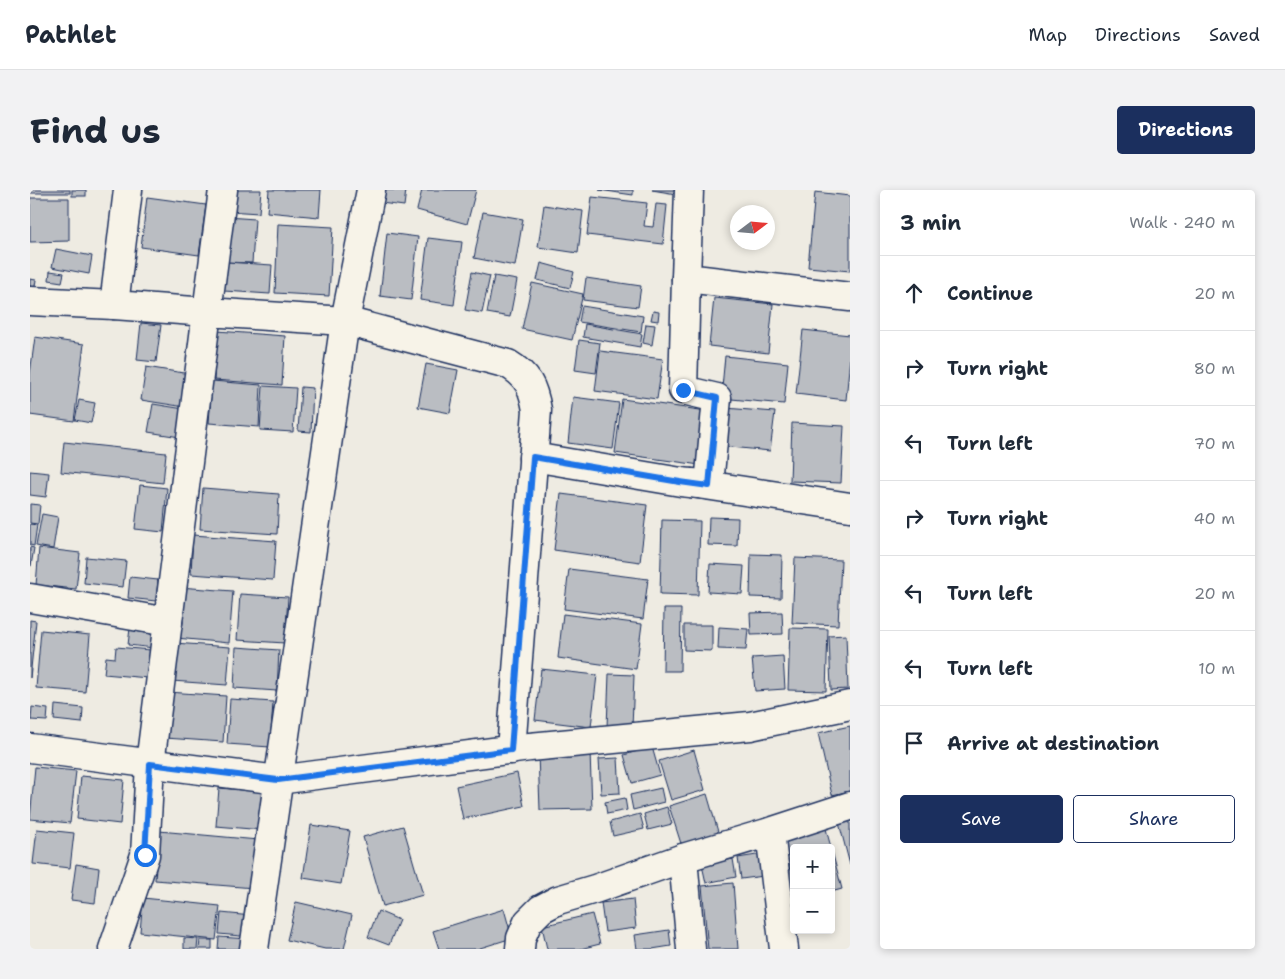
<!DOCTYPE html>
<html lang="en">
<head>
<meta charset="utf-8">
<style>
	:root { --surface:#fff; --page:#f2f2f3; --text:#1f2937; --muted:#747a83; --line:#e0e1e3; --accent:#1b2f5e }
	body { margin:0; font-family:"Shantell Sans",sans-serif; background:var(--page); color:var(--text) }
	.controls { position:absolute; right:15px; bottom:15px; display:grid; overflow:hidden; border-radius:5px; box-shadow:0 2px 8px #0003 }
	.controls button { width:45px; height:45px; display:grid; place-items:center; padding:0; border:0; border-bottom:1px solid var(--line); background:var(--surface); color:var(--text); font:25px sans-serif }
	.compass { position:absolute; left:700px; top:15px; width:45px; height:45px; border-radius:50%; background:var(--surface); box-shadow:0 2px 8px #0003; rotate:74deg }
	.stop { position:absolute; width:15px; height:15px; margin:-11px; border:4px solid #1a73e8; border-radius:50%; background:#fff }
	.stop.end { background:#1a73e8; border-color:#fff; box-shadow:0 1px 5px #0008 }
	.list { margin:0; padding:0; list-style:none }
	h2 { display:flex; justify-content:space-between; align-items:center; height:65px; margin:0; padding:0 20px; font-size:21px }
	h2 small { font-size:16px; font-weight:400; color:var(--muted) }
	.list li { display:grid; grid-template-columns:32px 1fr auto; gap:15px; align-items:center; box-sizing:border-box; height:75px; padding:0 20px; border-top:1px solid var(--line) }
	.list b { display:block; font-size:19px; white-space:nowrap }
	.list em { font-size:16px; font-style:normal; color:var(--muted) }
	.actions { display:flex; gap:10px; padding:15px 20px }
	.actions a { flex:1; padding:11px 0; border:1px solid var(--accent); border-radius:5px; text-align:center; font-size:18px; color:var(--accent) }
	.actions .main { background:var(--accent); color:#fff }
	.icon { flex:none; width:28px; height:28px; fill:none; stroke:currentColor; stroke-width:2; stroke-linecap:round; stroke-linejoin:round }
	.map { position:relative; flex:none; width:820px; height:759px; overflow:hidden; border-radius:5px }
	header { display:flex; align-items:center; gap:30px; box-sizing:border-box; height:70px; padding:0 25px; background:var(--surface); border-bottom:1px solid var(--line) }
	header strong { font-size:24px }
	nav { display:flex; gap:28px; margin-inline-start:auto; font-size:18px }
	.intro { display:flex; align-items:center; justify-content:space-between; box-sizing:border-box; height:120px; padding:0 30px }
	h1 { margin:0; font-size:35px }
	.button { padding:12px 22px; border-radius:5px; background:var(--accent); color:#fff; font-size:18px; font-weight:700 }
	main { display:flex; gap:30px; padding:0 30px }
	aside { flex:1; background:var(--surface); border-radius:5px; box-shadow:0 2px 8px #0003 }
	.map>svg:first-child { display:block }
	.building { fill:#babdc2; stroke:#1b2f5e }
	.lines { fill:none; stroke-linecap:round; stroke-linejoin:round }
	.street-casing { stroke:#1b2f5e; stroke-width:31 }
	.street { stroke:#f7f3e8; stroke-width:28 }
	.route { stroke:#1a73e8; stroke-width:6 }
</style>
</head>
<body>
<header>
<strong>Pathlet</strong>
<nav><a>Map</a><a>Directions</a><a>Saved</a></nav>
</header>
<div class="intro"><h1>Find us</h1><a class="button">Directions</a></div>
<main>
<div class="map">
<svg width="820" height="759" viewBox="0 0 820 759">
	<rect width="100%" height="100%" fill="#eeebe2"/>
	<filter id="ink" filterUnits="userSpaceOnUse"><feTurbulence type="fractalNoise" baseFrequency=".02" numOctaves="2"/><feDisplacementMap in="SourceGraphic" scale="10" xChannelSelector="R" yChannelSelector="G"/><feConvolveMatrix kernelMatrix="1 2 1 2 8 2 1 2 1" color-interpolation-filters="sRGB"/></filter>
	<g filter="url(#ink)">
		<g class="building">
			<rect x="0" y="0" width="40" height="3"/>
			<rect x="42" y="0" width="14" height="6"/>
			<polygon points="199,0 231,0 229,23 198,21"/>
			<polygon points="239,0 291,0 289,27 237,22"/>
			<polygon points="352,0 376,0 374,16 351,13"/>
			<polygon points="392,0 446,0 437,34 387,20"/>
			<polygon points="569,0 603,0 603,5"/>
			<polygon points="622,0 646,0 646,4"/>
			<polygon points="785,2 820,6 820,81 778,77"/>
			<polygon points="117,7 176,15 169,65 111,57"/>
			<polygon points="562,7 617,13 614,36 623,37 626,14 637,15 633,54 557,45"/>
			<polygon points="0,8 39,8 39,51 0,52"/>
			<polygon points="514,15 553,21 548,63 508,57"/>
			<polygon points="453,22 493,29 485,76 444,68"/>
			<polygon points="197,27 225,29 222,73 195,72"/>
			<polygon points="248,34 303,37 299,106 245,103"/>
			<polygon points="357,43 388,47 381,110 350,106"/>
			<polygon points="398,48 432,52 424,115 390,110"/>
			<polygon points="26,59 62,66 59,84 22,77"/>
			<polygon points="196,72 242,75 240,104 194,101"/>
			<polygon points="511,73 544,82 540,98 507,90"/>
			<polygon points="20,81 34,83 32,92 19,90"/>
			<polygon points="442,82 460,86 452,123 435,120"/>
			<polygon points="464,86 487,90 480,127 457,123"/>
			<polygon points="556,88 611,96 608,117 553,110"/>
			<polygon points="0,89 6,90 3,108 0,108"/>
			<polygon points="502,93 553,104 542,150 492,139"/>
			<polygon points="684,108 743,114 738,163 679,156"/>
			<polygon points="552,116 613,126 611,142 549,132"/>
			<polygon points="623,121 629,122 628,131 621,130"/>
			<polygon points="111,133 131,135 126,172 107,170"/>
			<polygon points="555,134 612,144 610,157 553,147"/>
			<polygon points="616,134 625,135 622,155 613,153"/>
			<polygon points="773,140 820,145 820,167 816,210 766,204"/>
			<polygon points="187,141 255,146 252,195 184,190"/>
			<polygon points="5,147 54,154 44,231 0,225 0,184"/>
			<polygon points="549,150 570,153 566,183 545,180"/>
			<polygon points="570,161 633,169 627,209 565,201"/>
			<polygon points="695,166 758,173 754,214 691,208"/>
			<polygon points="396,174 428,180 420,223 388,217"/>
			<polygon points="116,177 160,184 155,217 111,210"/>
			<polygon points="182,191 231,195 229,237 179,233"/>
			<polygon points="233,196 266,198 263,242 230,240"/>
			<polygon points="271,197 283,198 281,242 268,241"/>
			<polygon points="543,207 589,213 583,259 538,253"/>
			<polygon points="592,209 677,221 670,275 585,263"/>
			<polygon points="49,210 65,213 61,233 45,230"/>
			<polygon points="123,214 154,219 150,247 118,242"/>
			<polygon points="695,218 745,222 740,261 691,256"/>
			<polygon points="762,233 814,236 811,293 760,291"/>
			<polygon points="34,252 136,263 133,293 31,282"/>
			<polygon points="0,281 19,283 16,307 0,305"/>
			<polygon points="110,295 137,298 133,342 105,339"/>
			<polygon points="173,298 249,304 247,344 170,339"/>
			<polygon points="531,304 617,315 610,372 524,360"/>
			<polygon points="0,314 10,315 8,334 0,333"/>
			<polygon points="12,324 28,327 23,359 6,356"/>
			<polygon points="679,327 708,328 707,356 678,355"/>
			<polygon points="632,330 670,331 668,405 630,404"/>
			<polygon points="0,334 7,335 4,356 0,355"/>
			<polygon points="163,345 246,351 243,390 161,384"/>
			<polygon points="0,357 4,358 1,376 0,376"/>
			<polygon points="9,358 50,363 46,399 6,395"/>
			<polygon points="721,364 752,365 751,408 720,407"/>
			<polygon points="56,367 96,371 93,397 54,393"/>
			<polygon points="765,368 811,370 808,435 762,433"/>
			<polygon points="680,374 714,376 712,404 678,402"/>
			<polygon points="539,379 618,389 613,429 534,419"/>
			<polygon points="100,387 128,390 126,411 98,408"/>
			<polygon points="149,397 203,401 199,453 146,448"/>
			<polygon points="210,404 258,407 255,453 207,450"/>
			<polygon points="634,419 651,419 650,481 633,481"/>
			<polygon points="752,422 753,444 721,445 720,423"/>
			<polygon points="533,424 612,434 606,479 528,468"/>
			<polygon points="0,430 6,431 0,488"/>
			<polygon points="654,435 682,435 682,461 654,460"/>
			<polygon points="689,437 718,439 716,460 688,459"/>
			<polygon points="100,438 126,441 124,458 98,455"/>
			<polygon points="760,438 798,439 796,501 758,500"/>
			<polygon points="11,440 60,445 55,502 6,498"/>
			<polygon points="816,445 818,499 801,500 799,446"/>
			<polygon points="144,453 200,457 197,495 142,491"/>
			<polygon points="86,457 121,460 118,488 74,484 76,467 85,468"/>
			<polygon points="206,457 249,460 247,501 204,498"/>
			<polygon points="753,466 755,499 725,501 722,468"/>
			<polygon points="511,479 567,485 561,537 505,530"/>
			<polygon points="579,484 604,485 602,538 577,537"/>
			<polygon points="138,502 196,506 193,552 135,548"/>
			<polygon points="200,509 243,512 240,557 197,554"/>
			<polygon points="25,515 53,518 52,533 24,530"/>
			<polygon points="2,517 18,519 17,531 1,530"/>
			<polygon points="820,536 820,601 802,605 788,543"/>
			<polygon points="622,557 630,585 602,593 594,565"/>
			<polygon points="664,560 675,600 641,610 629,571"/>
			<polygon points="560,562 562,619 510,620 508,563"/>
			<polygon points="588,568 590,603 571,604 569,569"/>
			<polygon points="5,577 46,581 40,633 0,629"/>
			<polygon points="487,583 494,616 433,629 426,596"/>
			<polygon points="51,586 94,590 90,634 47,629"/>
			<polygon points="189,598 236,602 233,640 186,636"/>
			<polygon points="631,598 634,612 603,620 600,605"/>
			<polygon points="677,604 691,652 654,663 639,616"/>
			<polygon points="595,608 597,620 577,624 575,612"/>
			<polygon points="637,617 642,634 618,640 614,624"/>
			<polygon points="610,624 614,639 583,646 580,632"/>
			<polygon points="820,625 820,675 808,629"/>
			<polygon points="281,635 320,641 311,694 273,688"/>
			<polygon points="795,635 812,699 801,702 801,658 764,658 764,692 752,646"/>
			<polygon points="373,636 393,705 353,716 333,647"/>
			<polygon points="7,639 44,643 40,678 3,674"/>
			<polygon points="129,641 228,650 224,698 125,690"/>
			<polygon points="739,663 742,685 711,689 708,668"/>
			<polygon points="703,669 706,687 676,693 672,675"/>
			<polygon points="46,674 69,678 65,713 41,710"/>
			<polygon points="703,693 708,759 678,759 672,696"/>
			<polygon points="113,708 190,716 186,750 110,742"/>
			<polygon points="603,709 606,738 575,742 571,713"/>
			<polygon points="266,712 322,725 314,759 295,759 257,750"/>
			<polygon points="474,719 482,748 447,759 409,759 403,741"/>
			<polygon points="348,721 369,730 359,755 338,747"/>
			<polygon points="191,723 222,726 221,747 189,744"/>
			<polygon points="562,724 570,754 550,759 517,759 512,736"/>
			<polygon points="639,740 641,756 622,759 607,759 605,745"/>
			<polygon points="189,747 218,749 217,759 188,759"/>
			<polygon points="154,748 168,749 167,759 154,759"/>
			<polygon points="170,750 182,750 182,759 169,759"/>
		</g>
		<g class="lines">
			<g class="street-casing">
				<g id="street">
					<polyline points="98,0 84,115 177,122 193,0"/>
					<polyline points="659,0 656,88 820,107"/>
					<polyline points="0,111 84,115"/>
					<polyline points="503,267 651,292 679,295 687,208 653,200 656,88"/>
					<polyline points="662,293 820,317"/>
					<polyline points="0,408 138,432"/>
					<polyline points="0,558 248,590 500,557 720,536 820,515"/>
					<polyline points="653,668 661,759"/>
					<polyline points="83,759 115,665 120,574 177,122 315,131 341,0"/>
					<path d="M224 759 315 131 478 174C498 186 503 197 507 220L481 560"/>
					<polyline points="490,759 491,748 498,732 511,719 528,710 565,699 653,668 740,642"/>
					<polyline points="754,759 740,642 820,616"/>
				</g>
			</g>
			<use href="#street" class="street"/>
		</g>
	</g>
	<g class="lines" filter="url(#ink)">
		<polyline class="route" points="115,665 120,574 248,590 481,560 503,267 650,292 679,296 687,208 653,200"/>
	</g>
</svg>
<div class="controls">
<button>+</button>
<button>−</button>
</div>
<svg class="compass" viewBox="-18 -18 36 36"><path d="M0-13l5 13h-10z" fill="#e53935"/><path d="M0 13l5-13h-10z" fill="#747a83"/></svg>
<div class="stop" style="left:115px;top:665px"></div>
<div class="stop end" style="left:653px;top:200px"></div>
</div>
<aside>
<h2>3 min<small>Walk · 240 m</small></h2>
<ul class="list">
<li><svg class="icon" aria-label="ahead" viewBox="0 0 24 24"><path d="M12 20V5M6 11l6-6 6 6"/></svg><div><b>Continue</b></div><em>20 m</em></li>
<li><svg class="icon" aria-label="right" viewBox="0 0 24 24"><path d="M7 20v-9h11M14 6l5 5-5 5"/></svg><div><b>Turn right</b></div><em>80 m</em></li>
<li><svg class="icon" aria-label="left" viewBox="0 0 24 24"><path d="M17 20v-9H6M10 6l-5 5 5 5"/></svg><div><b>Turn left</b></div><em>70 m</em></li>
<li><svg class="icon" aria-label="right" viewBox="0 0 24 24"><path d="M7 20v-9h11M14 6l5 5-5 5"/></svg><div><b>Turn right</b></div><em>40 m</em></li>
<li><svg class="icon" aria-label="left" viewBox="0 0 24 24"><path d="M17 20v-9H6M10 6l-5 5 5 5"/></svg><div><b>Turn left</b></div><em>20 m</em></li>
<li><svg class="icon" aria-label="left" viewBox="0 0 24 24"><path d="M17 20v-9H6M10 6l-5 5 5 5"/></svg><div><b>Turn left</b></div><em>10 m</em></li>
<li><svg class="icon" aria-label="arrive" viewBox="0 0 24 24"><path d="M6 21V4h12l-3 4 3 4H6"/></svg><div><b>Arrive at destination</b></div></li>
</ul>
<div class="actions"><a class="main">Save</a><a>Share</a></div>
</aside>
</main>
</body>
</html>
